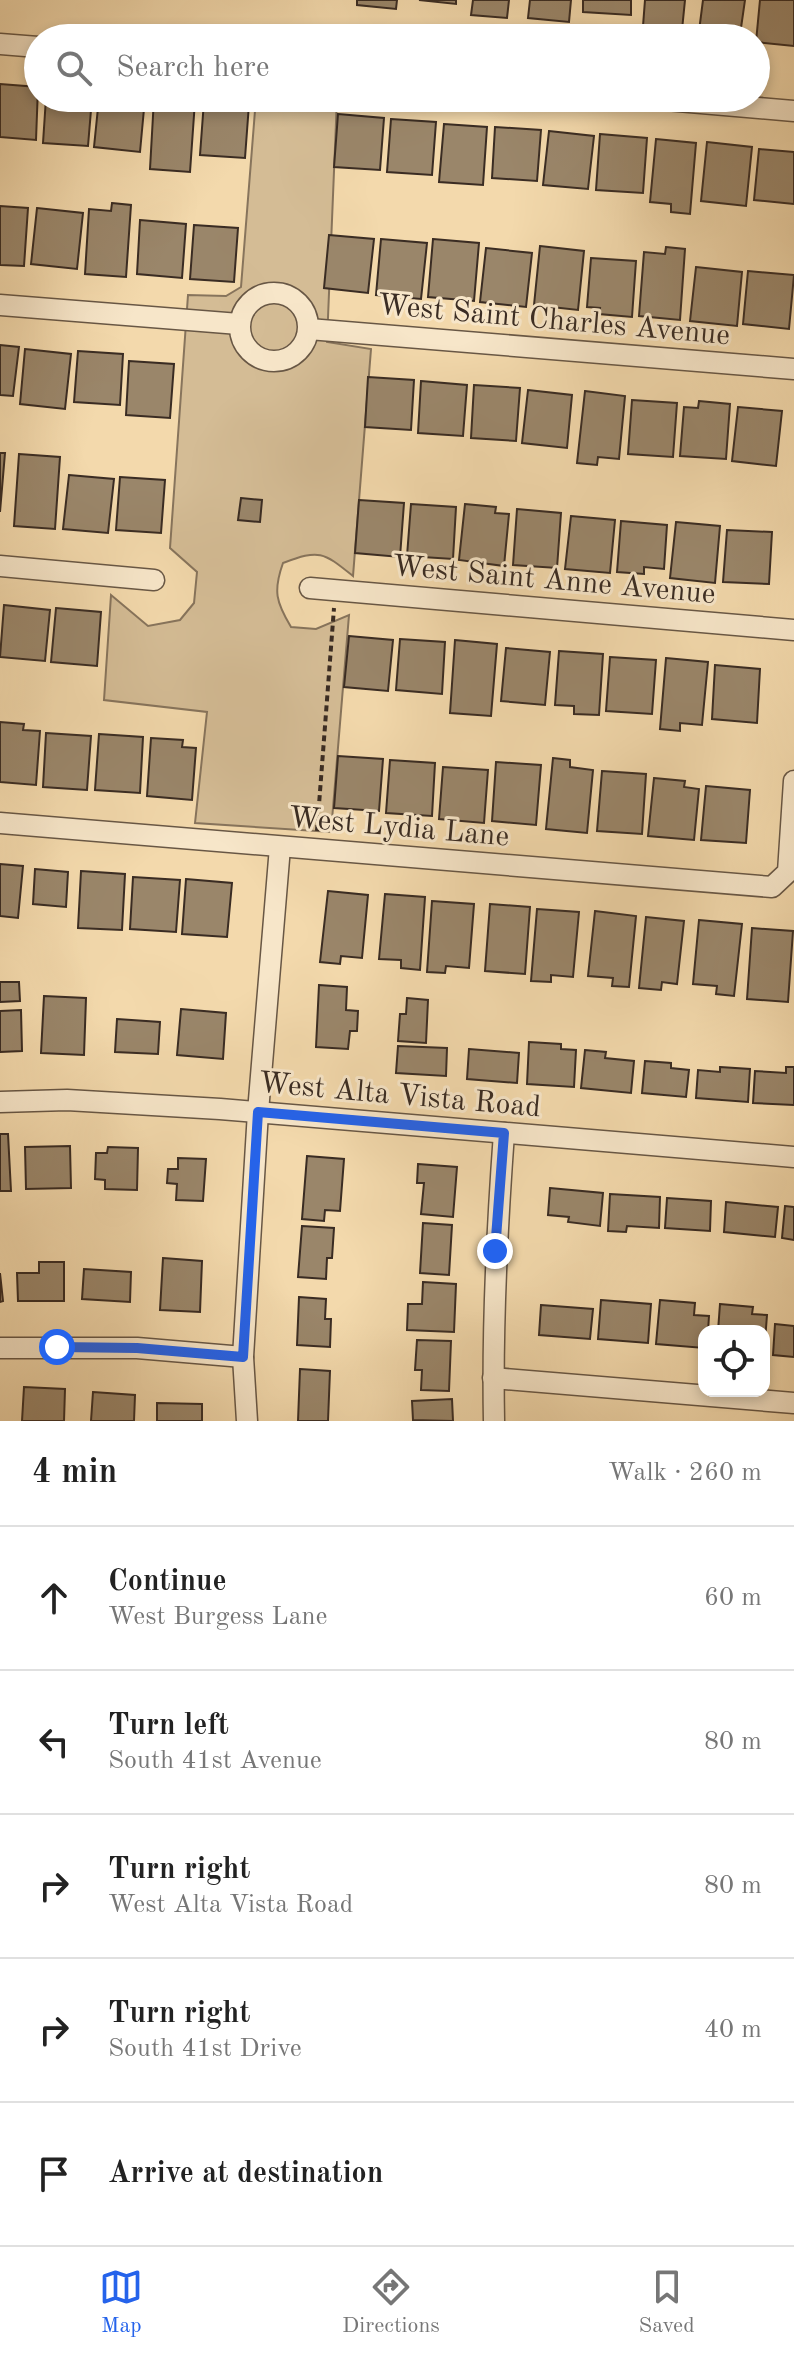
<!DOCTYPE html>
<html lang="en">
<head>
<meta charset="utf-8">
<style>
	:root { --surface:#fff; --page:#f6f6f6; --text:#222; --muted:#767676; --line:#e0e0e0; --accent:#2563eb }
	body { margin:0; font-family:"Old Standard TT",serif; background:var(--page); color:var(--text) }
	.controls { position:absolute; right:24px; bottom:24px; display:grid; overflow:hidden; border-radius:16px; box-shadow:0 4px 12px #0003 }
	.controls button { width:72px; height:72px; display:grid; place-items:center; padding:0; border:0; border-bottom:2px solid var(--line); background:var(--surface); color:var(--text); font:40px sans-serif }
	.stop { position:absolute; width:24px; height:24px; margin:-18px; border:6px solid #2563eb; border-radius:50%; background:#fff }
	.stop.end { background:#2563eb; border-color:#fff; box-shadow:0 2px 8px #0008 }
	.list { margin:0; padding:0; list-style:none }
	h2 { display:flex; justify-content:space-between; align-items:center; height:104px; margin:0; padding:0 32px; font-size:34px }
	h2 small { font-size:26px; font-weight:400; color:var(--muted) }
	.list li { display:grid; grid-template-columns:52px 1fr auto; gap:24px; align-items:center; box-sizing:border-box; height:144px; padding:0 32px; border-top:2px solid var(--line) }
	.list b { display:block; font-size:30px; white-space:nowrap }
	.list p { margin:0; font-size:26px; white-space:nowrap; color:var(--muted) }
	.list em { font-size:26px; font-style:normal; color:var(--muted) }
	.icon { flex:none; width:44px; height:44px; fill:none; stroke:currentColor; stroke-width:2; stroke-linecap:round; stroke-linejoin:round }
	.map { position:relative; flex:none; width:794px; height:1421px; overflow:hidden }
	.search { position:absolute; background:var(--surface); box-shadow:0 4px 12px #0003; left:24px; right:24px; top:24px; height:88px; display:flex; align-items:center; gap:20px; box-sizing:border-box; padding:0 28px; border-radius:44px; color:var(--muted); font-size:30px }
	.sheet { height:824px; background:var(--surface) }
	nav { display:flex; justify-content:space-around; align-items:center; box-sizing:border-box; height:112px; border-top:2px solid var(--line); background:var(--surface); font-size:22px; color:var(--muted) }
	nav a { display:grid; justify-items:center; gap:4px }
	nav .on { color:var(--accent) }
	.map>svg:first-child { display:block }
	.green { fill:#d4bc95; stroke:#87745c; stroke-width:2 }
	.building { fill:#9a866a; stroke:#3a2c23; stroke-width:2 }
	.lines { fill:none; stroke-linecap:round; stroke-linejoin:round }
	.minor-casing { stroke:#685745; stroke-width:23 }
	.path { stroke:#3a2c23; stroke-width:4; stroke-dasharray:6 4; stroke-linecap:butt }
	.minor { stroke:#f7e6c9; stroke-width:20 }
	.route { stroke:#2563eb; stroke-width:10 }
	.labels { text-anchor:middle; stroke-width:6; stroke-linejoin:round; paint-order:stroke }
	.street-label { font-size:30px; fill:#3a2c23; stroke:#f7e6c9 }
</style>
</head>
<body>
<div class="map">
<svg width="794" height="1421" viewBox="0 0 794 1421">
	<rect width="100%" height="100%" fill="#f3d9ac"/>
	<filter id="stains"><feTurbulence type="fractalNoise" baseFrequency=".0025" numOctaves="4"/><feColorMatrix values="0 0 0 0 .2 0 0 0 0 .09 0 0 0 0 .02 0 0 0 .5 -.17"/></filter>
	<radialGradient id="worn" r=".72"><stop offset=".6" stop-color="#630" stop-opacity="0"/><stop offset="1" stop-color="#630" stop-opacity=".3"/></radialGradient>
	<path class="green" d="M256 98 314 100 337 98 327 342 371 349 353 576C323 552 320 549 283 563 273 591 276 602 291 627L316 629 349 615 331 832 195 823 207 712 104 700 111 595 148 626 180 620 194 603 197 572 170 548 188 295 226 296 241 287Z"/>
	<g class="building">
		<polygon points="357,0 397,0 396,9 357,5"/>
		<polygon points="419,0 456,0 456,4"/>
		<polygon points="473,0 509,0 507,18 471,15"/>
		<polygon points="530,0 571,0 569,22 528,18"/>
		<polygon points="583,0 631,0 631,15 583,12"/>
		<polygon points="645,0 685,0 682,30 643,26"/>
		<polygon points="703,0 745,0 740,35 699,31"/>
		<polygon points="760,0 794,0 794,46 756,42"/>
		<polygon points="0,84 38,87 36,140 0,137"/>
		<polygon points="46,98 92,98 88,146 43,143"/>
		<polygon points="99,98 145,98 140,152 94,147"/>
		<polygon points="154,98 195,101 190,172 150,169"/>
		<polygon points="204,101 249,104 245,158 200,155"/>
		<polygon points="338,114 384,118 380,170 334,167"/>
		<polygon points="391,119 436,122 432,175 387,172"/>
		<polygon points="444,124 487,127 483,185 439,182"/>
		<polygon points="495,127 541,130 537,181 492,178"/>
		<polygon points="549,131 594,136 588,189 543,185"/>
		<polygon points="600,134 647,138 643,193 596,190"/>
		<polygon points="656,139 696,143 690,214 671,212 671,204 650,202"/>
		<polygon points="707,142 752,147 746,206 701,201"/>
		<polygon points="759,149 794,152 794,204 754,200"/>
		<polygon points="112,203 131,205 126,277 85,274 89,209 111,211"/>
		<polygon points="0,206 28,208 24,266 0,265"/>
		<polygon points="37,208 83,213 77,269 31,264"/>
		<polygon points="140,220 186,224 182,278 137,274"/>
		<polygon points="194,225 238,228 234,282 190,279"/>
		<polygon points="329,235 374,239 368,293 324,288"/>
		<polygon points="381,239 427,243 421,299 376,295"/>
		<polygon points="433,239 479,243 474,301 428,297"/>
		<polygon points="540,246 584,251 578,310 534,305"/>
		<polygon points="666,247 685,249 680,320 639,316 644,252 665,254"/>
		<polygon points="486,248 532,253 526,307 480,302"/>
		<polygon points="591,258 636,261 632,317 599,314 600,308 587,307"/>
		<polygon points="696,267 742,272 737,326 690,321"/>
		<polygon points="748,271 794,275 789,329 743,324"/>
		<polygon points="0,345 19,347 13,396 0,395"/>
		<polygon points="25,349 71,354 65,409 20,404"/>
		<polygon points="78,351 123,354 120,405 74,402"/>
		<polygon points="129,361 174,364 170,418 126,415"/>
		<polygon points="368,377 414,380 411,430 365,427"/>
		<polygon points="421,381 467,385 463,436 418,433"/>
		<polygon points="474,385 520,388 516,441 471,438"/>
		<polygon points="528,390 572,395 567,448 522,443"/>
		<polygon points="585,391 625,396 619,459 598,457 597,465 577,463"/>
		<polygon points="632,400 677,403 673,457 628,454"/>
		<polygon points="699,401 730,404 726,459 680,456 684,407 698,408"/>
		<polygon points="738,407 782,411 776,466 732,461"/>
		<polygon points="0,453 5,453 0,512"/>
		<polygon points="19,454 60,457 55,529 14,526"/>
		<polygon points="69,475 114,479 108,533 63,529"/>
		<polygon points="120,477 165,480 161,533 116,530"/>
		<polygon points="241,498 262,500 260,522 238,520"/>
		<polygon points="359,500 404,503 400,557 355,553"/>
		<polygon points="411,504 456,507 453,559 407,556"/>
		<polygon points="465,504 496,507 495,513 509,514 504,566 459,560"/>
		<polygon points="517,509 561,513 557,568 513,565"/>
		<polygon points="571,516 615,520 610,573 565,569"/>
		<polygon points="621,521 667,525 664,569 644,567 644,574 617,572"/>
		<polygon points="676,522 720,526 715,583 670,578"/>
		<polygon points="727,530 772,532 769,584 723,582"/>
		<polygon points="4,605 50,610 45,661 0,657"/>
		<polygon points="56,608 101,612 97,666 51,662"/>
		<polygon points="349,636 393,640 388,691 344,687"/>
		<polygon points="400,639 445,642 442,694 396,690"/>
		<polygon points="455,640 497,644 491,716 450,713"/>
		<polygon points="506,648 550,652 545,705 501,701"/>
		<polygon points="559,651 603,654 599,715 574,714 574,706 555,705"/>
		<polygon points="610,657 656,660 652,714 606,711"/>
		<polygon points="666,658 708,662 702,725 680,723 680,731 660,729"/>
		<polygon points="715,665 760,669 757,723 712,719"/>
		<polygon points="0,722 24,724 23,730 40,731 36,785 0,782"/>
		<polygon points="46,733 91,736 87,790 43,787"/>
		<polygon points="99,734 143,737 140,793 95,790"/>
		<polygon points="151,738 183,740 182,747 196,748 192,800 147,796"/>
		<polygon points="338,756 383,759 379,811 334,808"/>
		<polygon points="553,758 570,760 570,767 593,770 587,833 546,829"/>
		<polygon points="390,760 435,763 432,816 386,813"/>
		<polygon points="496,762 541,765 536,825 492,821"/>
		<polygon points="443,767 488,770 484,823 439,819"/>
		<polygon points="602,771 646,774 642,834 597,831"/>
		<polygon points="654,778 685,781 684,787 699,789 694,840 648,836"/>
		<polygon points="706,786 750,790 746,843 701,840"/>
		<polygon points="0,864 23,866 18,918 0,916"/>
		<polygon points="35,869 68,872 66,907 33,904"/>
		<polygon points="81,871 125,874 122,930 78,928"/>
		<polygon points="133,877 180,880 176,932 130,929"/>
		<polygon points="186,879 232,883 227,937 182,934"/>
		<polygon points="328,891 368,895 362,958 341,956 340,964 320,962"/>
		<polygon points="385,894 425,897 420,970 401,968 401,960 379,959"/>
		<polygon points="432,901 474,904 469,968 446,966 445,973 427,972"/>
		<polygon points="490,904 530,907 525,974 485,971"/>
		<polygon points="537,909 579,912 573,977 551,975 551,982 531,981"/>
		<polygon points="595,911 636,916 629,987 612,986 613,978 588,976"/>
		<polygon points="646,917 684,921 677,984 662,982 661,990 639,988"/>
		<polygon points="699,920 742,924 734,996 716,994 717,986 693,984"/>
		<polygon points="752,928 793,931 788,1002 747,999"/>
		<polygon points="0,982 19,982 20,1001 0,1002"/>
		<polygon points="319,985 347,987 346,1010 358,1011 357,1031 350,1031 348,1049 316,1047"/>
		<polygon points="44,996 86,998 84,1055 41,1053"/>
		<polygon points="407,998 428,1000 426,1043 398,1041 400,1014 406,1014"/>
		<polygon points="181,1009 226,1013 223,1059 177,1055"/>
		<polygon points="21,1010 22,1051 0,1052 0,1011"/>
		<polygon points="117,1019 160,1022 158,1054 115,1052"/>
		<polygon points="529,1042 561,1044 561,1049 576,1050 574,1087 527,1084"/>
		<polygon points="398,1046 447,1048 446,1076 396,1073"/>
		<polygon points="469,1049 519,1053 517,1083 467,1079"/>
		<polygon points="585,1050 606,1052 605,1058 634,1061 631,1093 581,1088"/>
		<polygon points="645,1061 671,1063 671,1068 689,1070 686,1097 642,1093"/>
		<polygon points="720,1067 750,1069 748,1102 696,1098 698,1070 720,1072"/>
		<polygon points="786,1067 794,1067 794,1105 753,1103 755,1071 786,1073"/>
		<polygon points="0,1134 8,1134 11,1191 0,1191"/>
		<polygon points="70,1146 71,1188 26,1189 25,1147"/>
		<polygon points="108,1147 138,1148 137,1190 105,1189 105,1180 95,1179 96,1153 107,1153"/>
		<polygon points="307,1156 344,1159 340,1211 325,1210 324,1221 302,1219"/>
		<polygon points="178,1158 206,1159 203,1201 176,1200 177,1184 167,1183 168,1169 178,1169"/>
		<polygon points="418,1164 457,1167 453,1217 421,1214 424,1183 417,1183"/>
		<polygon points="550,1188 603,1193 600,1226 568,1222 569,1217 548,1215"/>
		<polygon points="610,1194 660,1197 659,1228 627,1226 626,1232 608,1231"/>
		<polygon points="667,1198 711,1201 710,1231 665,1228"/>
		<polygon points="726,1202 778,1207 775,1237 724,1232"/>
		<polygon points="785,1206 794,1207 794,1240 782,1238"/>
		<polygon points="423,1223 452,1225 449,1275 420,1273"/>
		<polygon points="302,1226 334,1228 332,1258 327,1258 326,1279 298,1277"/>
		<polygon points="163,1258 202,1261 200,1312 160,1310"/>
		<polygon points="39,1262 64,1262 64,1301 18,1301 17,1273 39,1273"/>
		<polygon points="84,1269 131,1272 130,1302 82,1299"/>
		<polygon points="0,1273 3,1301 0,1302"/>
		<polygon points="423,1282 456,1284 454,1332 407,1330 408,1304 422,1304"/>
		<polygon points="299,1297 326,1299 325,1319 331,1319 330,1347 297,1345"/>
		<polygon points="601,1300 651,1304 648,1343 598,1339"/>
		<polygon points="660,1300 695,1303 694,1315 709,1316 708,1331 704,1331 704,1348 656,1344"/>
		<polygon points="720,1304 753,1307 752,1314 767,1315 764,1354 764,1331 718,1331"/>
		<polygon points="541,1305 593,1309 590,1339 539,1335"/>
		<polygon points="775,1324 794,1326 794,1357 773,1355"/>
		<polygon points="417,1340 451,1341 449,1391 421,1390 422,1370 415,1370"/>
		<polygon points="300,1369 330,1371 328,1421 298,1421"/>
		<polygon points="24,1387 65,1389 64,1421 22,1421"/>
		<polygon points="93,1392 135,1395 134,1421 91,1421"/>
		<polygon points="452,1399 453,1421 413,1420 412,1401"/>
		<polygon points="157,1403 202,1404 202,1421 157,1421"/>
	</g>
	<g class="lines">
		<g class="minor-casing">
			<g id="minor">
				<polyline points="0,44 38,47"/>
				<polyline points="643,98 794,111"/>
				<circle cx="274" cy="327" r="34"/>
				<polyline points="0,305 239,324"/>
				<polyline points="309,329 794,369"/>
				<polyline points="0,566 154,580"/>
				<polyline points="310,588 794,630"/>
				<polyline points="0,823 772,887 788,872 794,781"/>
				<polyline points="0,1102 67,1100 220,1109 794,1157"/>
				<polyline points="0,1348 137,1348 243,1357"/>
				<polyline points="493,1378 794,1403"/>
				<polyline points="247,1421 243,1357 258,1112 280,847"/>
				<path d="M494 1421C492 1324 497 1229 504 1133"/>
			</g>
		</g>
		<polyline class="path" points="317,831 334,608"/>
		<use href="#minor" class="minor"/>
	</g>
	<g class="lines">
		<polyline class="route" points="57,1347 137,1348 243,1357 258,1112 504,1133 495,1251"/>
	</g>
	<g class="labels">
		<g class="street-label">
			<text transform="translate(554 319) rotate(5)" y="10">West Saint Charles Avenue</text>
			<text transform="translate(554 579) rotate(5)" y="10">West Saint Anne Avenue</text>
			<text transform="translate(399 826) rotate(5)" y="10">West Lydia Lane</text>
			<text transform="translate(400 1094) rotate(5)" y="10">West Alta Vista Road</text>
		</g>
	</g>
	<rect width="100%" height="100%" filter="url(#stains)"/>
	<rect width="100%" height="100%" fill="url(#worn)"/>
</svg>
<div class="controls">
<button><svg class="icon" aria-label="locate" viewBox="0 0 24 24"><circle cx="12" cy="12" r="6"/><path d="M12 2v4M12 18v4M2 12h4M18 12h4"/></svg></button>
</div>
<div class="stop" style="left:57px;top:1347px"></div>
<div class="stop end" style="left:495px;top:1251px"></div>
<div class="search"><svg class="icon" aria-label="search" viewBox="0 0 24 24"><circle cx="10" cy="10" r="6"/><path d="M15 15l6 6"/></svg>Search here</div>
</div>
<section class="sheet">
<h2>4 min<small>Walk · 260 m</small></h2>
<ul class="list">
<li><svg class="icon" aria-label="ahead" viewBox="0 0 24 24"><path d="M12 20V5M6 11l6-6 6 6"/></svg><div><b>Continue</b><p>West Burgess Lane</p></div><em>60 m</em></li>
<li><svg class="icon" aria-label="left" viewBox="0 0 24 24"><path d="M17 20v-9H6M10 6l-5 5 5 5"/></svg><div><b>Turn left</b><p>South 41st Avenue</p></div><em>80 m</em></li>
<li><svg class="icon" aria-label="right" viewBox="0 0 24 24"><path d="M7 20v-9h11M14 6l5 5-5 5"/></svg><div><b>Turn right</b><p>West Alta Vista Road</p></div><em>80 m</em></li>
<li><svg class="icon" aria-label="right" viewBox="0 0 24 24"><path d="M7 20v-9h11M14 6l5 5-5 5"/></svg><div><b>Turn right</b><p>South 41st Drive</p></div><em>40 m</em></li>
<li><svg class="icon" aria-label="arrive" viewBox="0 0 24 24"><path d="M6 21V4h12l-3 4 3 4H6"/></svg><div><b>Arrive at destination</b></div></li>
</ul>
</section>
<nav>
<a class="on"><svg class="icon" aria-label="map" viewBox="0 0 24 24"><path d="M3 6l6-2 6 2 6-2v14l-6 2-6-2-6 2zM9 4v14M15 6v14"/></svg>Map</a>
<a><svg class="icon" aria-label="directions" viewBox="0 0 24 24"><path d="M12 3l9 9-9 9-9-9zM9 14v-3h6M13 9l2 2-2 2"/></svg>Directions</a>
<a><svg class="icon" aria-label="saved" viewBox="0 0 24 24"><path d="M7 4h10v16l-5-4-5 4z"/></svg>Saved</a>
</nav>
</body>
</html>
